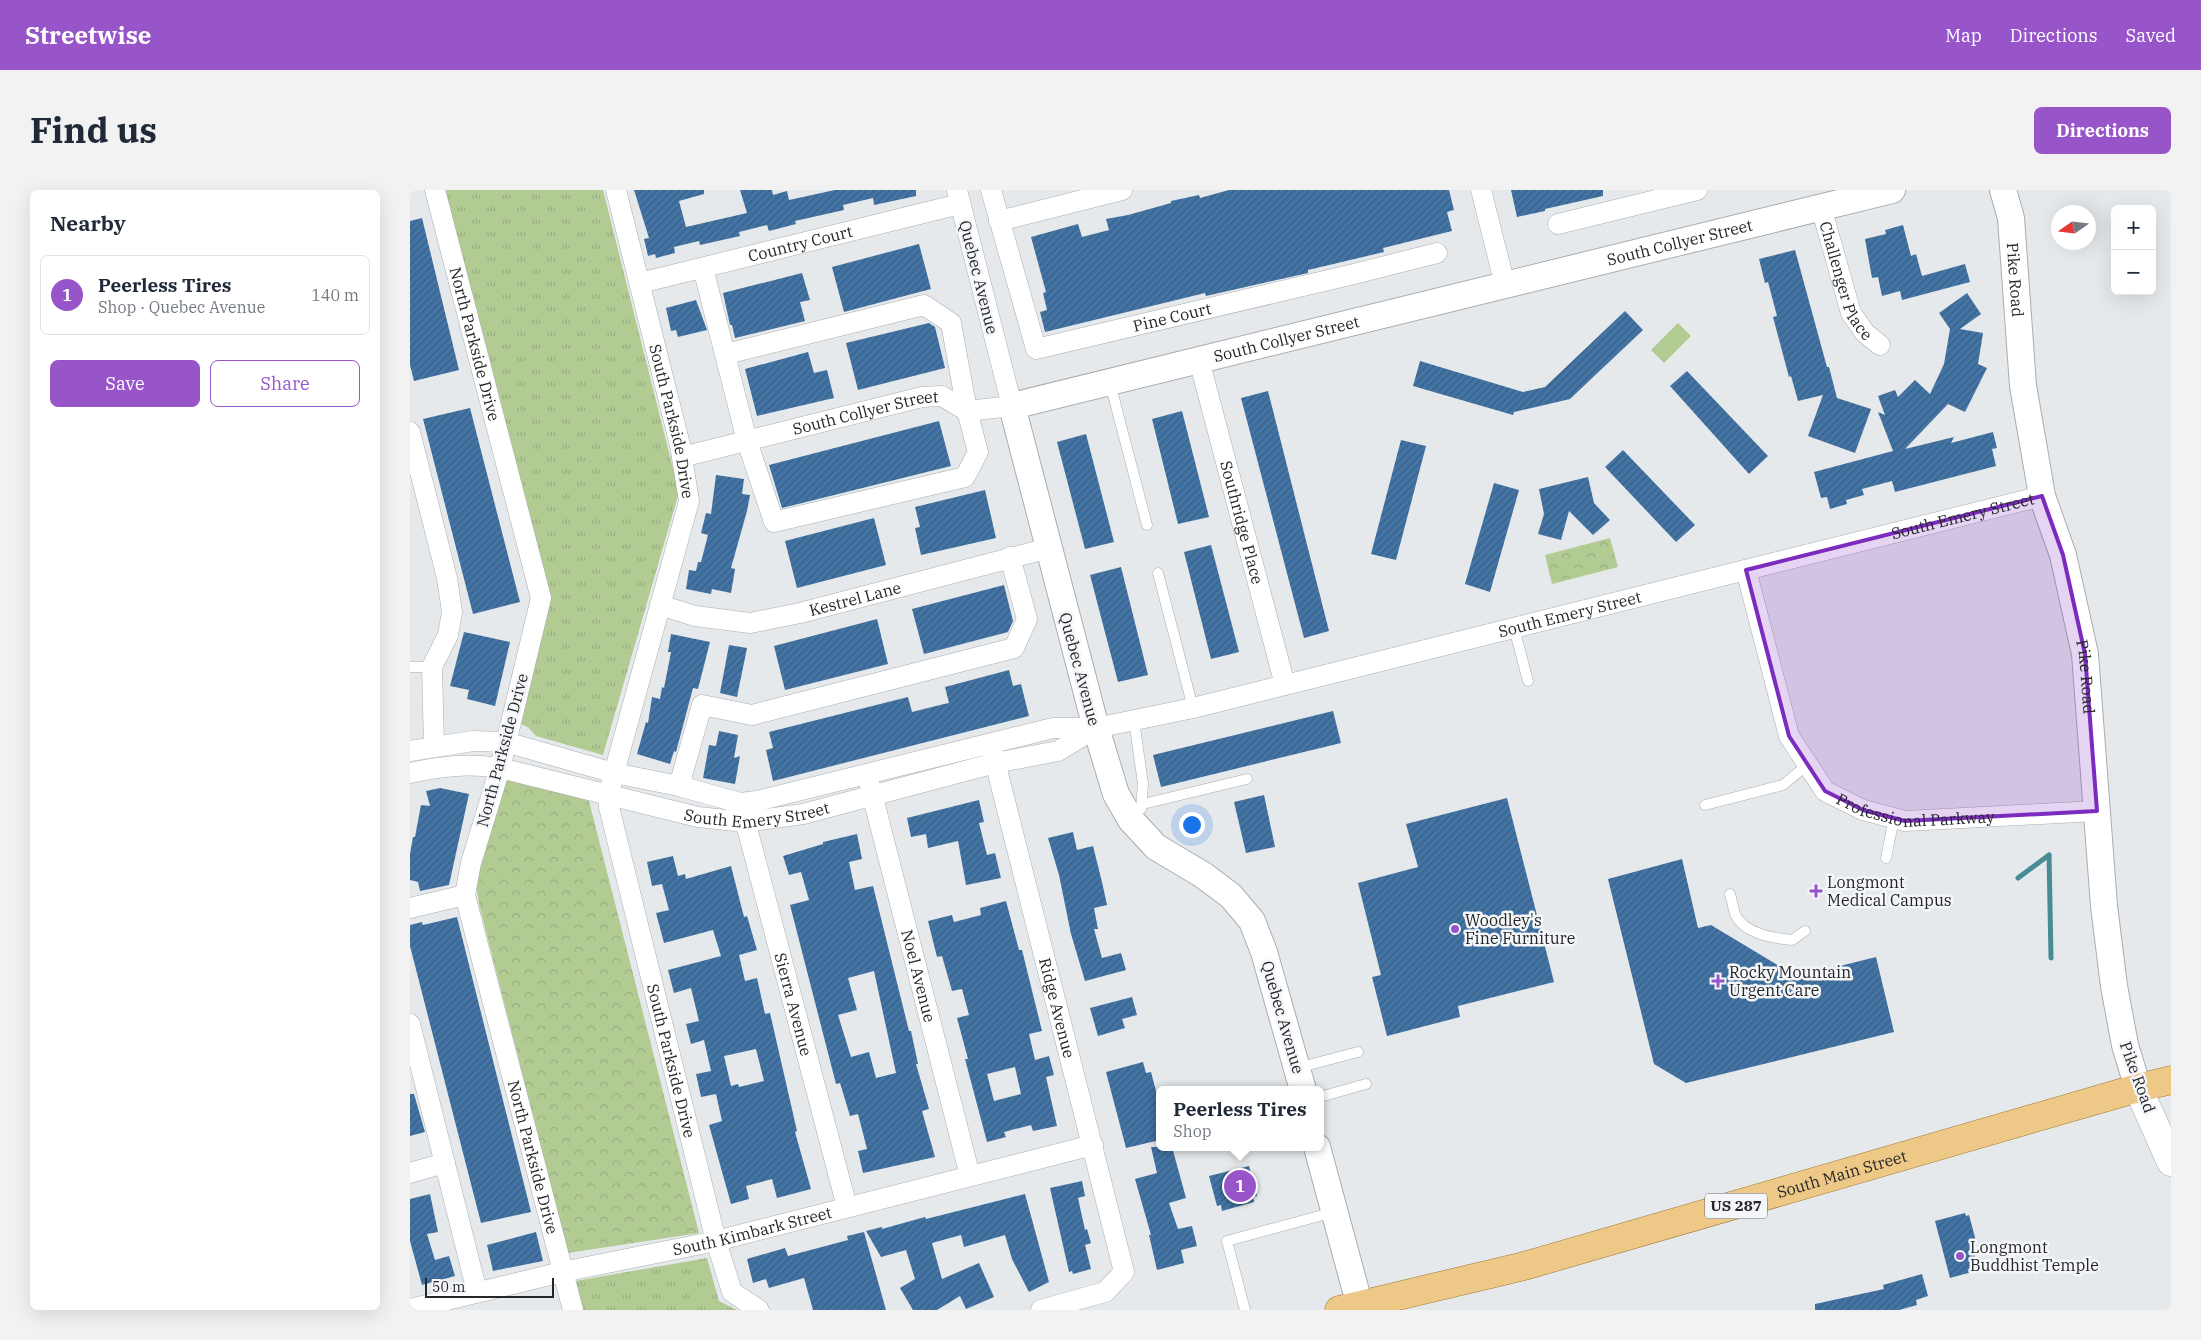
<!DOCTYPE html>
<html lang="en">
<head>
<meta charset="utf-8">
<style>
	:root { --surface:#fff; --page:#f2f2f3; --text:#1f2937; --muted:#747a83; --line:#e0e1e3; --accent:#9855ca }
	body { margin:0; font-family:"IBM Plex Serif",serif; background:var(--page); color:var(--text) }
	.controls { position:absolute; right:15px; top:15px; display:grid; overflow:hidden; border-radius:8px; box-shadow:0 5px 20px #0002 }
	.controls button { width:45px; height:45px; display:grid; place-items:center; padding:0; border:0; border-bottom:1px solid var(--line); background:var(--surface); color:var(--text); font:25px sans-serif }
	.compass { position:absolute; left:1641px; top:15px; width:45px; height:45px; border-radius:50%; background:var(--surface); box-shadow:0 5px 20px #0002; rotate:256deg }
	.scale { position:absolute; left:15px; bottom:12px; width:129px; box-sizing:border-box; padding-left:5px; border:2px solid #252627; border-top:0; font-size:14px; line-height:18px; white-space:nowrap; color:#252627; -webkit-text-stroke:4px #f4f6f9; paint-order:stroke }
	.you { position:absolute; left:781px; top:634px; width:18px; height:18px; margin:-12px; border:4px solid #fff; border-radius:50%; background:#1a73e8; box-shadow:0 0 0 8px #1a73e833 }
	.badge { display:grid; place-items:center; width:32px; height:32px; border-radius:50%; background:var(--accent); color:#fff; font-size:16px; font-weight:700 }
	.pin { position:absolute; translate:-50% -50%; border:2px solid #fff; box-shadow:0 1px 5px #0006 }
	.popup { position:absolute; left:746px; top:896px; width:168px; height:65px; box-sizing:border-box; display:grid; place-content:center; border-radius:8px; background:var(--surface); filter:drop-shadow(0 1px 4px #0005); font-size:16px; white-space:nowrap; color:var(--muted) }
	.popup b { font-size:19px; color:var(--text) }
	.popup::after { content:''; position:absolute; left:50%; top:100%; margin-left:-10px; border:10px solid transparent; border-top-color:var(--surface) }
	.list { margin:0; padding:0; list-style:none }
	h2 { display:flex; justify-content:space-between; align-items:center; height:65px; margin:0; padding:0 20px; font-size:21px }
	h2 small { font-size:16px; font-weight:400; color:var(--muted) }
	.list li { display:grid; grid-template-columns:32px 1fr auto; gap:15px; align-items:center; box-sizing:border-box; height:80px; margin:0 10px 10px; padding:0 10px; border:1px solid var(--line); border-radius:8px }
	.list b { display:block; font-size:19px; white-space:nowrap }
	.list p { margin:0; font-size:16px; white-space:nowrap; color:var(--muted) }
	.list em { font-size:16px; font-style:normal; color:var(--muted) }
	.actions { display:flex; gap:10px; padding:15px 20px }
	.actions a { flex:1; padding:11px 0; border:1px solid var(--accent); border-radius:8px; text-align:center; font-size:18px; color:var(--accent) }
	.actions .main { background:var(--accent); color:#fff }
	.map { position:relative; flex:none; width:1761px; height:1120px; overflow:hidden; border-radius:8px }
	header { display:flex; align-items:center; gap:30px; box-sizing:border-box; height:70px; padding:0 25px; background:var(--accent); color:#fff }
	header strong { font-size:24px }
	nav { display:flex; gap:28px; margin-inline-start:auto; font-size:18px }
	.intro { display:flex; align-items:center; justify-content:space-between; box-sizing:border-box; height:120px; padding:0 30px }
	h1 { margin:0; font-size:35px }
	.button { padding:12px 22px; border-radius:8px; background:var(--accent); color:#fff; font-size:18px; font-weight:700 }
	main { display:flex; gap:30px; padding:0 30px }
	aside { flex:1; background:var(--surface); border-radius:8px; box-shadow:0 5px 20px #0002 }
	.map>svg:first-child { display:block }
	.grass { fill:url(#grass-tufts) }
	.park { fill:url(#park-crowns) }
	.pitch { fill:#b2cb93 }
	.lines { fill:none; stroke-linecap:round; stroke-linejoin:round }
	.stream { stroke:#488c96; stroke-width:5 }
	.building { fill:url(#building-hatch); fill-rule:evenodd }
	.service-casing { stroke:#aaacaf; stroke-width:11 }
	.minor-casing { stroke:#aaacaf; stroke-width:21 }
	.tertiary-casing { stroke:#aaacaf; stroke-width:28 }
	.secondary-casing { stroke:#aaacaf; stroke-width:29 }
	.primary-casing { stroke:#9f7731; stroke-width:29 }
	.service { stroke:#fff; stroke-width:10 }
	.minor { stroke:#fff; stroke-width:20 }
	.tertiary { stroke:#fff; stroke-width:26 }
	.secondary { stroke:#fff; stroke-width:28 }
	.primary { stroke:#edc887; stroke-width:28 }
	.marked { fill:#7b2cbf; fill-opacity:0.2; stroke:#7b2cbf; stroke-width:4; stroke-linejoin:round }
	.poi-dot { fill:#9855ca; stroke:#f4f6f9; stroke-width:2 }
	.labels { text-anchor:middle; stroke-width:5; stroke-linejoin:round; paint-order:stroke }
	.shield { fill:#f4f6f9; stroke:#636466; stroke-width:1 }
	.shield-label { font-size:15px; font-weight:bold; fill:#252627 }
	.street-label { font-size:16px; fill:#252627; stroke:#f4f6f9 }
	.poi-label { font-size:16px; fill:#252627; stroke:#f4f6f9; text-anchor:start }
</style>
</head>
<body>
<header>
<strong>Streetwise</strong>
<nav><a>Map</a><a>Directions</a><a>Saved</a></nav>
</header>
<div class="intro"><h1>Find us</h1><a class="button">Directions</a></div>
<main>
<aside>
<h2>Nearby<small></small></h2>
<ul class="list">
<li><span class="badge">1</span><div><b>Peerless Tires</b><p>Shop · Quebec Avenue</p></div><em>140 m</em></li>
</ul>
<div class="actions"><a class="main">Save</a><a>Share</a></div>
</aside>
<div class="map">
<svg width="1761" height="1120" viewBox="0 0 1761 1120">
	<defs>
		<pattern id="grass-tufts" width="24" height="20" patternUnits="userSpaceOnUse" patternTransform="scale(1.25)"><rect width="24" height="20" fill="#b2cb93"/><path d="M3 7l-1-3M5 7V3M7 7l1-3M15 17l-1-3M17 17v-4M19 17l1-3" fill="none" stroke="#99ae7f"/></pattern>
		<pattern id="park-crowns" width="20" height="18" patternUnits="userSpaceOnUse" patternTransform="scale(1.25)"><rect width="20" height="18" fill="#b2cb93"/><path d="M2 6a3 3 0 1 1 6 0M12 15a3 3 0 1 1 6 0" fill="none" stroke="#99ae7f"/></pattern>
		<pattern id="building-hatch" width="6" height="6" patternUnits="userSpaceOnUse" patternTransform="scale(1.25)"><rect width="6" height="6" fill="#4374a4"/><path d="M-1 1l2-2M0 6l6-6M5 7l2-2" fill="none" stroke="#385f86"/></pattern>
	</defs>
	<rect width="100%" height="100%" fill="#e6e9ec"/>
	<g class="grass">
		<polygon points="33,0 193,0 269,302 193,565 126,546 118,537 108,533 135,428"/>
		<polygon points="297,1068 309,1111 327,1120 172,1120 165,1091"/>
	</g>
	<g class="park">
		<polygon points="1200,348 1208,377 1142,394 1135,365"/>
		<polygon points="97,588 179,611 289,1043 158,1063 69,714 65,687"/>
	</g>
	<polygon class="pitch" points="1268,133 1281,146 1254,173 1241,160"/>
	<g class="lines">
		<g class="stream">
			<polyline points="1639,665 1641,768"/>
			<polyline points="1608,688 1639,665"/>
		</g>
	</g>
	<g class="building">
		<polygon points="224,0 294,0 294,4 269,11 276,37 337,23 330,0 362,0 363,5 377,1 379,10 425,0 506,0 506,6 464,15 463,8 433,15 434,20 385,31 386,34 359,41 357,35 329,42 330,46 290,55 289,51 264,57 265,63 246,68 245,64 238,66 234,49 239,48"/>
		<polygon points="819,0 1039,0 1044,20 1037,22 1042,41 973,58 974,62 898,80 898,83 796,106 795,103 635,142 630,122 637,120 633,103 636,102 621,47 668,34 672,47 699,40 696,29 718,25 761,13 761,11 789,5 790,8"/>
		<polygon points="1101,0 1193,0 1193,6 1135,19 1135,21 1107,27"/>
		<polygon points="12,28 49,180 4,191 0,175 0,31"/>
		<polygon points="1493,35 1501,66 1506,64 1512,86 1555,74 1560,92 1492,110 1490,101 1472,106 1468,87 1462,88 1455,49 1476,44 1475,40"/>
		<polygon points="509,54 521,99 434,122 422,77"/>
		<polygon points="1385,60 1417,177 1419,177 1427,208 1461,219 1445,263 1398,246 1413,205 1388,211 1381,186 1379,187 1363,127 1367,126 1358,92 1355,93 1349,69"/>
		<polygon points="392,83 400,110 390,112 395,131 325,148 322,135 320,135 313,103"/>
		<polygon points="1557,103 1571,124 1550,139 1573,143 1568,174 1577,178 1555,222 1538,214 1495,259 1544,247 1541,253 1583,242 1587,258 1582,259 1586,276 1485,302 1482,291 1452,299 1454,305 1436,310 1437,314 1420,319 1417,307 1411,308 1404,282 1483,261 1468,222 1475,225 1468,206 1485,200 1488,207 1505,190 1520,204 1534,174 1540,139 1529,123"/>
		<polygon points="286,110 297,140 268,147 266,140 261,141 256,118"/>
		<polygon points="1215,121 1233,140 1160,209 1104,222 1103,225 1003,196 1010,171 1113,202 1135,197"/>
		<polygon points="519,133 525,137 535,178 448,200 436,153"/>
		<polygon points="398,162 404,183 417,180 424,208 347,226 335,179"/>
		<polygon points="1277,181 1358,266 1339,284 1260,196"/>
		<polygon points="858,201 919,441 894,448 831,208"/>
		<polygon points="60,218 110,412 63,424 13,229"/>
		<polygon points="772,221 799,327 768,334 742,229"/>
		<polygon points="529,231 541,276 372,318 359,275"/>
		<polygon points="676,244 704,352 675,359 647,252"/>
		<polygon points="991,250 1016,256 986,370 961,364"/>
		<polygon points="1213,260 1285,335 1266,352 1195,277"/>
		<polygon points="306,285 334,289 332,304 340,305 337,321 321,378 325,379 321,403 302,399 301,404 276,399 279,380 286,381 288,372 291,372 298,345 291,343 296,323 301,324"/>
		<polygon points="1178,287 1184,313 1200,330 1183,345 1159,321 1151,350 1128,344 1134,324 1129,299"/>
		<polygon points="1084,293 1109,300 1080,402 1055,394"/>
		<polygon points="575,300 586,348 511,365 505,338 510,337 505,317"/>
		<polygon points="464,328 476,375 387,398 375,351"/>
		<polygon points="801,355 829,462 801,469 774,362"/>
		<polygon points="711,377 738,485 708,492 680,385"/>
		<polygon points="594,395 603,431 598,442 514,464 502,419"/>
		<polygon points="467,429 478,474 375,500 364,456"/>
		<polygon points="54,442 100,452 85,516 57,509 59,500 40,496"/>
		<polygon points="261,444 300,452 288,499 283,498 266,562 264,561 260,574 227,564 236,532 238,533 242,507 250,509 252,497 254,498 261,462 258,462"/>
		<polygon points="319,455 337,458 327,507 310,503"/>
		<polygon points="599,480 603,496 611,494 619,526 363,591 356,560 363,558 359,542 498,507 502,522 534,514 539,513 535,497"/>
		<polygon points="923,521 931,553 751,597 743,565"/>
		<polygon points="309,541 328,545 324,568 330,566 325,594 293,588 299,555 306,556"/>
		<polygon points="30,598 59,604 39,695 10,701 8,692 0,690 0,664 3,647 5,647 11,615 20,616 16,601"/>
		<polygon points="854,605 865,657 836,663 824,612"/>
		<polygon points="1097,608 1144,792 1048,816 1050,827 977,846 962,787 971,785 948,693 1008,677 996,634"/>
		<polygon points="569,610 574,632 569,633 577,665 585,663 591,688 556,695 548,651 518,658 516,644 501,647 497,628"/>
		<polygon points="663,642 667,660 683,656 692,692 697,715 684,718 688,739 684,739 692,768 711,763 716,780 675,791 661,744 649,685 638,648"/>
		<path d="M447 644 452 669 439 672 445 700 463 696 499 841H501L508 874H506L519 919 512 921 525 967 453 983 448 961 457 959 448 924 440 926 430 893 426 894 380 715 399 710 391 682 379 685 373 666 413 654V652ZM464 781 486 883 466 888 459 862 441 867 428 825 447 820 438 788Z"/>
		<path d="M263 666 268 686 275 684 276 689 321 676 334 727 337 726 347 760 329 765 335 791 347 788 355 824 360 823 387 941 385 942 401 999 367 1008 362 989 336 996 339 1009 321 1014 299 935 312 931 306 904 291 907 286 884 301 881 294 850 281 854 276 834 289 831 281 798 264 803 258 780 311 766 303 740 254 753 246 723 259 720 252 694 242 696 237 672ZM346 859 354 891 329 897 328 894 321 896 314 866Z"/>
		<polygon points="1272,669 1288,738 1301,735 1371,777 1374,790 1466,767 1484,842 1276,893 1244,874 1198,689"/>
		<path d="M596 711 609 760H612L632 841 619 844 625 870 639 866 644 885 636 887 647 936 623 941 621 935 594 942 596 947 577 952 555 869H558L547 828 559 825 552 799 542 801 532 766 527 767 518 731 542 725 544 732 571 725 570 718ZM605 877 611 904 584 911 577 884Z"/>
		<polygon points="47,727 121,1022 71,1033 0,756 0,735 12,732 13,735"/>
		<polygon points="722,807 727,825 712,829 715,838 688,846 680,818"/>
		<polygon points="733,872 736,883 741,882 750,916 750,950 716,958 696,882"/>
		<polygon points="0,904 4,904 15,942 0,946"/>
		<polygon points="741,957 762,957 776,1008 759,1013 768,1039 782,1036 787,1056 771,1060 774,1073 747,1080 739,1045 741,1045 725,989 747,983"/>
		<polygon points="839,976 847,1006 843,1007 844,1012 812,1021 811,1015 807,1016 799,986"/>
		<polygon points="672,991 675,1006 668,1008 675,1040 677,1039 681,1053 675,1055 681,1079 663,1084 662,1081 659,1082 640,998"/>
		<polygon points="20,1004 28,1042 17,1044 25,1070 39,1066 45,1086 12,1095 0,1051 0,1009"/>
		<polygon points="615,1004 639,1092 619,1102 602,1069 595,1045 554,1057 551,1045 522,1053 532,1089 569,1073 584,1107 556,1119 550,1106 527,1120 503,1120 490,1098 505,1089 496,1060 471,1067 456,1041 472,1037 472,1039 515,1027 516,1029"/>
		<polygon points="1555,1023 1556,1026 1559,1025 1566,1051 1561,1052 1569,1080 1540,1088 1525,1031"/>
		<polygon points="126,1042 133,1071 83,1081 77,1055"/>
		<polygon points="454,1042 476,1120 403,1120 394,1088 359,1098 356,1089 343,1093 337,1069 375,1058 378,1066 438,1050 437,1046"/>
		<polygon points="1512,1084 1518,1106 1506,1110 1507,1115 1489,1120 1405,1120 1405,1114 1474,1099 1473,1095"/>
	</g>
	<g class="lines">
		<g class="service-casing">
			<g id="service">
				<polyline points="700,193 737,335"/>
				<polyline points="748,383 783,518"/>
				<polyline points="1104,438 1118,491"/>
				<polyline points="0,477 22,477"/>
				<polyline points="724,530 733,594 731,619"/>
				<polyline points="733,614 837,589"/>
				<polyline points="1295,615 1373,595 1397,575"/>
				<polyline points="1476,668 1484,628"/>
				<path d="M1320 704C1322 710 1323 718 1325 724 1334 744 1363 748 1382 750L1395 741"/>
				<polyline points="887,878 948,862"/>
				<polyline points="910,907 956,894"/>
				<polyline points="835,1120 817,1051 924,1022"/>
			</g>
		</g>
		<g class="minor-casing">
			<g id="minor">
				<path id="s1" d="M25 0 131 408 90 578 61 673 55 705 163 1120"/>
				<path id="s2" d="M206 0 270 255 279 311 204 583 198 606 199 617 306 1051 322 1102 349 1120"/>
				<path id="s3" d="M581 0 626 159 944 84 1027 63"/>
				<polyline points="1071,0 1095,95"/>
				<path id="s4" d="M1411 17 1441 123 1455 143 1470 155"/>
				<polyline points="589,31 712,0"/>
				<polyline points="1148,34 1287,0"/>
				<polyline points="293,78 337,251 364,332 555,287 568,262 557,221 541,133 514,115 316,164"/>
				<path id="s5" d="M230 93 550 14"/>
				<path id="s6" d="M789 170 875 495"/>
				<polyline points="0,242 37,388 42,422 38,445 22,477 24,556"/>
				<path id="s7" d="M272 267 512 207 532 206 557 221 602 216 547 0"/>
				<path id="s8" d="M1336 380 1379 546 1415 601 1453 620 1495 631 1687 621"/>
				<path id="s9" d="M250 415 285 426 340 433 390 423 639 358"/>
				<path id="s10" d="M582 560 714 1082 695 1102 631 1120"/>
				<path id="s11" d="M0 561 63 551 96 552 204 583 269 596 330 613 347 611 643 538H686L783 518 1632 306"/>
				<path id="s12" d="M0 583C33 576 57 573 90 578L288 627 335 632 393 624 585 573 648 561 686 538"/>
				<path id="s13" d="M459 592 560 986"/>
				<polyline points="269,596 292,515 342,525 604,458 617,429 600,367"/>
				<path id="s14" d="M332 619 437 1017"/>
				<polyline points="0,718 55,705"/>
				<polyline points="0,834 67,1102"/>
				<polyline points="0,983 35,973"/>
				<path id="s15" d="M0 1119 152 1082 306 1051 683 955"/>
			</g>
		</g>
		<g class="tertiary-casing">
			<g id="tertiary">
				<path id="s16" d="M1593 0 1601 28 1613 196 1624 259 1632 306 1653 365 1675 464 1694 716 1704 796 1715 855 1728 898"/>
				<path id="s17" d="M893 900 854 762 842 731 821 706 793 685 746 657 721 630 706 604 686 538 602 216 1482 0"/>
				<polyline points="907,957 951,1120"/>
			</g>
		</g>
		<g class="secondary-casing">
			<polyline id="secondary" points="1728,898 1761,972"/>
		</g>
		<g class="primary-casing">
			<g id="primary">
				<path id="s18" d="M929 1120 1114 1076 1728 898 1761 890"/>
			</g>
		</g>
		<use href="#service" class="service"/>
		<use href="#minor" class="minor"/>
		<use href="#tertiary" class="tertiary"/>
		<use href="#secondary" class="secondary"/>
		<use href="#primary" class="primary"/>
	</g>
	<path class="marked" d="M1632 306 1653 365 1675 464 1687 621 1495 631 1453 620 1415 601 1379 546 1336 380Z"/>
	<g class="poi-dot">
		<path d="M1403.5 693.5h5v5h5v5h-5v5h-5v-5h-5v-5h5z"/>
		<circle cx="1045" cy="739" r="5"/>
		<path d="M1305.5 783.5h5v5h5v5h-5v5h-5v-5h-5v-5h5z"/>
		<circle cx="1550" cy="1066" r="5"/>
	</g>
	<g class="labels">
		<rect class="shield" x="1295" y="1003.5" width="62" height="25" rx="4"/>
		<g class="shield-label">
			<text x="1326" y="1021">US 287</text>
		</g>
		<g class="street-label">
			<text dy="6" stroke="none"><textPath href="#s17" startOffset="1455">South Collyer Street</textPath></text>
			<text dy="6" stroke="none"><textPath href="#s5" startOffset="165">Country Court</textPath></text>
			<text transform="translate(569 87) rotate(76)" y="6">Quebec Avenue</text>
			<text dy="6" stroke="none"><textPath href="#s4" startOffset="78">Challenger Place</textPath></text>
			<text dy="6" stroke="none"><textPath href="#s16" startOffset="91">Pike Road</textPath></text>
			<text dy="6" stroke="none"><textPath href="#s3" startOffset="305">Pine Court</textPath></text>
			<text dy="6" stroke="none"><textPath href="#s17" startOffset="1050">South Collyer Street</textPath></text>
			<text dy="6" stroke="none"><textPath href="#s1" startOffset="159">North Parkside Drive</textPath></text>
			<text dy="6" stroke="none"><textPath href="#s7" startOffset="189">South Collyer Street</textPath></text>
			<text dy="6" stroke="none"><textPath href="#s2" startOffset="238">South Parkside Drive</textPath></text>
			<text dy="6" stroke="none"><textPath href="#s11" startOffset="1596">South Emery Street</textPath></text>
			<text dy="6" stroke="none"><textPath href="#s6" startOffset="168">Southridge Place</textPath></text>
			<text dy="6" stroke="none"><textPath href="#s9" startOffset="200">Kestrel Lane</textPath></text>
			<text dy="6" stroke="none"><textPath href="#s11" startOffset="1191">South Emery Street</textPath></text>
			<text transform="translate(670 479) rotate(75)" y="6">Quebec Avenue</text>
			<text dy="6" stroke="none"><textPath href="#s16" startOffset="496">Pike Road</textPath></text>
			<text transform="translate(92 560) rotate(-75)" y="6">North Parkside Drive</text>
			<text dy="6" stroke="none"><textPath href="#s8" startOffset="332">Professional Parkway</textPath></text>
			<text dy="6" stroke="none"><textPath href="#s12" startOffset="354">South Emery Street</textPath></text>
			<text dy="6" stroke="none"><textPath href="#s13" startOffset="200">Noel Avenue</textPath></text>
			<text dy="6" stroke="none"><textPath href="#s14" startOffset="202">Sierra Avenue</textPath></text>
			<text dy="6" stroke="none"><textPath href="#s10" startOffset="266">Ridge Avenue</textPath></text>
			<text transform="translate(873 827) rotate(74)" y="6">Quebec Avenue</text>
			<text dy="6" stroke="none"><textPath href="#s2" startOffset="898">South Parkside Drive</textPath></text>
			<text transform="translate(1728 887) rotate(70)" y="6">Pike Road</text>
			<text dy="6" stroke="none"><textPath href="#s1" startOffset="999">North Parkside Drive</textPath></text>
			<text dy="6" stroke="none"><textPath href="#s18" startOffset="521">South Main Street</textPath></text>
			<text dy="6" stroke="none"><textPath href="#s15" startOffset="351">South Kimbark Street</textPath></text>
		</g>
		<g class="poi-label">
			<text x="1417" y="698">Longmont<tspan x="1417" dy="18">Medical Campus</tspan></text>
			<text x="1055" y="736">Woodley's<tspan x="1055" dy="18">Fine Furniture</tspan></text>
			<text x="1319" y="788">Rocky Mountain<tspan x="1319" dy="18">Urgent Care</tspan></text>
			<text x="1560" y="1063">Longmont<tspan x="1560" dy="18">Buddhist Temple</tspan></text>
		</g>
	</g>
</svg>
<div class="controls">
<button>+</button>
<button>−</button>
</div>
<svg class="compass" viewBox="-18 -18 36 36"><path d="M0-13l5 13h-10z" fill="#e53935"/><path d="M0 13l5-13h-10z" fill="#747a83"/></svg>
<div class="scale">50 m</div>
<div class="you"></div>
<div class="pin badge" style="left:830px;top:996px">1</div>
<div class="popup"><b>Peerless Tires</b>Shop</div>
</div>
</main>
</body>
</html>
